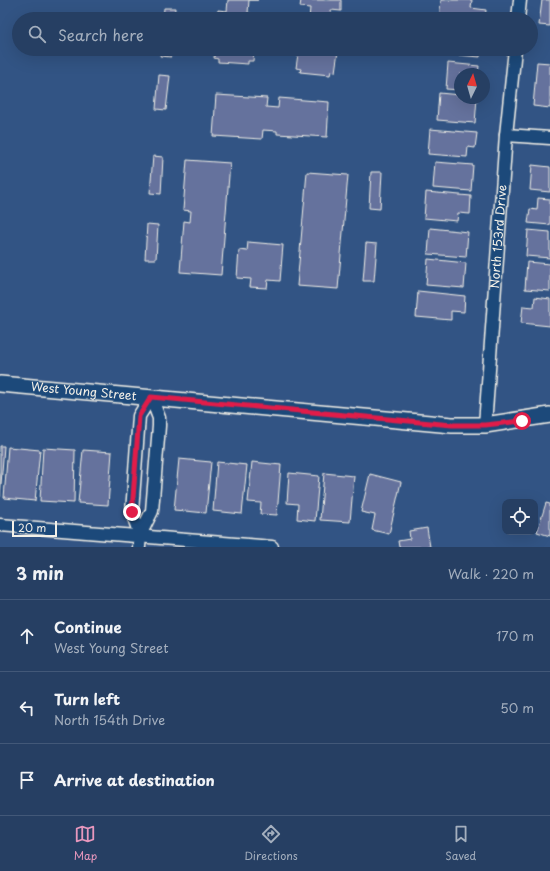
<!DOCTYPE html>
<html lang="en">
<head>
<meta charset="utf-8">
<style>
	:root { --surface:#263f63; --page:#324a6c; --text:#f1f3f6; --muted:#a4afbe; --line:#425878; --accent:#e797bd }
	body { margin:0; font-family:"Playpen Sans",sans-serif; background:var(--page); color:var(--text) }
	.controls { position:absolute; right:12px; bottom:12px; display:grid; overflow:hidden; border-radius:8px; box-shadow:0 4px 16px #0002 }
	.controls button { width:36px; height:36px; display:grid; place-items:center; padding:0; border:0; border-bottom:1px solid var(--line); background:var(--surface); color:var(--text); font:20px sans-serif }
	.compass { position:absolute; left:454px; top:68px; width:36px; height:36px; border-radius:50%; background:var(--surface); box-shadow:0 4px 16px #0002; rotate:5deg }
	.scale { position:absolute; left:12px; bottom:10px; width:45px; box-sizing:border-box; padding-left:4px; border:2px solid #f4f1e8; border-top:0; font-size:11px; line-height:14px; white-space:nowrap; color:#f4f1e8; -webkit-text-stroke:3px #1f4a7a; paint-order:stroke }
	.stop { position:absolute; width:12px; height:12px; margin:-9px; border:3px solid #e11d48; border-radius:50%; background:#fff }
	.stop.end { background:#e11d48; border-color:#fff; box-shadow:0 1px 4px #0008 }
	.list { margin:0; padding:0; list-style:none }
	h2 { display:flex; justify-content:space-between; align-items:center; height:52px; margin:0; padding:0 16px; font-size:17px }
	h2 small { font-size:13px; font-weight:400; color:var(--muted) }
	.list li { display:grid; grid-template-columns:26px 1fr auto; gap:12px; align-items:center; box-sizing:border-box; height:72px; padding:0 16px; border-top:1px solid var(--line) }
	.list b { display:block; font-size:15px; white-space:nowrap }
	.list p { margin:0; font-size:13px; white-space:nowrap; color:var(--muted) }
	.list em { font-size:13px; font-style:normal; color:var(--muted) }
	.icon { flex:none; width:22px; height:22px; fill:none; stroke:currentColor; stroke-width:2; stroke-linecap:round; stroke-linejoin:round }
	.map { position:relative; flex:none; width:550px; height:547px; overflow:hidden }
	.search { position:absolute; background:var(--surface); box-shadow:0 4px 16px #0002; left:12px; right:12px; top:12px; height:44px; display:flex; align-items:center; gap:10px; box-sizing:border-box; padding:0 14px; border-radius:22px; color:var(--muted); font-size:15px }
	.sheet { height:268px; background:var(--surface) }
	nav { display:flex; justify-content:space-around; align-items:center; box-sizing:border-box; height:56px; border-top:1px solid var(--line); background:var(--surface); font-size:11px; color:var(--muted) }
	nav a { display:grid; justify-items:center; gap:2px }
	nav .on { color:var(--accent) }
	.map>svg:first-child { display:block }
	.building { fill:#65729d; stroke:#f4f1e8 }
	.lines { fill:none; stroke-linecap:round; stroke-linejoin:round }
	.minor-casing { stroke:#f4f1e8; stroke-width:15 }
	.tertiary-casing { stroke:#f4f1e8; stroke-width:18 }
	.minor { stroke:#1f4a7a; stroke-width:12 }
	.tertiary { stroke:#1f4a7a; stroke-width:15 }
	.route { stroke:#e11d48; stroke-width:5 }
	.labels { text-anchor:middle; stroke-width:3; stroke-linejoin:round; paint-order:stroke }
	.street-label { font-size:12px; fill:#f4f1e8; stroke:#1f4a7a }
</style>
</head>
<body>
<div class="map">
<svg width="550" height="547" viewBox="0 0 550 547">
	<rect width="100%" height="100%" fill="#325484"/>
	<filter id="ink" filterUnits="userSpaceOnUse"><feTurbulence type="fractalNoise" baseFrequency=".025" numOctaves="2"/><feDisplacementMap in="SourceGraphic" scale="8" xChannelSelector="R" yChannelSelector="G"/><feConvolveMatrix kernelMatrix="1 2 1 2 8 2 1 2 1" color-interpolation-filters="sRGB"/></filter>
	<g filter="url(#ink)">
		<g class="building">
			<polygon points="228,0 258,0 249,0 248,13 256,14 256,19 217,19 218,10 227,11"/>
			<polygon points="301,0 341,0 341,11 331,10 331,19 309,19 310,8 300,7"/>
			<polygon points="441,0 472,0 471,8 486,10 485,19 439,19"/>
			<polygon points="542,0 550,0 550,26 539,25"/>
			<polygon points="164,8 175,8 174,19 163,19"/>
			<polygon points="161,49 172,49 171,57 160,56"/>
			<polygon points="215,49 254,49 253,61 248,61 248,64 218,62 218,59 214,58"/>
			<polygon points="296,49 344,49 344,52 338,51 335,72 331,71 330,75 300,72 301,69 296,68 298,54 295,54"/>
			<polygon points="435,49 481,49 480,57 435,53"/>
			<polygon points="537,62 550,63 550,108 533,106"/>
			<polygon points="448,63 479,66 478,74 460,74 460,90 446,89"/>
			<polygon points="159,75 170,76 166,110 156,109"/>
			<polygon points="439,93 460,95 460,98 477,98 475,123 437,120"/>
			<polygon points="216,95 267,98 266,107 278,108 279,98 329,102 327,137 277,134 277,131 263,130 262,139 213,136"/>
			<polygon points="430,129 477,133 475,148 468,147 467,157 428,154"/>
			<polygon points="153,156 163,157 161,194 150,193"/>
			<polygon points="187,160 230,163 221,275 180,272 184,221 190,222 191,211 183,210"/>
			<polygon points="435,162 473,165 471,191 433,188"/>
			<polygon points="532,165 550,167 550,192 530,190"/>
			<polygon points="307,172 348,175 338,289 297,286"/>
			<polygon points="371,172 382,172 380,209 369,208"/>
			<polygon points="426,192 471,196 470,214 458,213 457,221 424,218"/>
			<polygon points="538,198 550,199 550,225 528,223 530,209 537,210"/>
			<polygon points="147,224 158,225 156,259 145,259"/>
			<polygon points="430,228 468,232 466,257 428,254"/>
			<polygon points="528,230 550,232 550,258 526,256"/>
			<polygon points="248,242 283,245 280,281 268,280 267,288 250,287 251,279 237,278 239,250 247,251"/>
			<polygon points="366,243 377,244 374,281 363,281"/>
			<polygon points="428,259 466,263 464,288 426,285"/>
			<polygon points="527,262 550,264 550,291 525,289"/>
			<polygon points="418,291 465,296 464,312 451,311 451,320 416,317"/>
			<polygon points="535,297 550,299 550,326 521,323 523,306 534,307"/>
			<polygon points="0,446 4,446 0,497"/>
			<polygon points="8,447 40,450 35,501 4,498"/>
			<polygon points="43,448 75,450 74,503 40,501"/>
			<polygon points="83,450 112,452 108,505 78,503"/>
			<polygon points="179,459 211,462 206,513 174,510"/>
			<polygon points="217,462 247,465 242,514 213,511"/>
			<polygon points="252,462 281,465 277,515 260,514 261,503 248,502"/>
			<polygon points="289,473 319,476 315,521 297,519 298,504 287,503"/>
			<polygon points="324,473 354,476 350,522 320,520"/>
			<polygon points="370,474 401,482 389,534 372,530 375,515 361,512"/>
			<polygon points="546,503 550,504 550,536 537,532"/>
			<polygon points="427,528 430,547 399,547 398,541 410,539 409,531"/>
		</g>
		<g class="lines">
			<g class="minor-casing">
				<g id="minor">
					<polyline points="518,19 520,0"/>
					<polyline points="506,135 550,138"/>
					<path id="s1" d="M485 425 506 135 515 49"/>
					<polyline points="0,525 272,547"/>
					<polyline points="140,535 152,511 159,426 159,418 151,397"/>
					<polyline points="139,547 140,535 132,512 139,416 151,397"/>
				</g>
			</g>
			<g class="tertiary-casing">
				<g id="tertiary">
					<path id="s2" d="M0 384 452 425H485L550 415"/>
				</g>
			</g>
			<use href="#minor" class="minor"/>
			<use href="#tertiary" class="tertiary"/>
		</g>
	</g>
	<g class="lines" filter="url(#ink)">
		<polyline class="route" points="132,512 139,416 151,397 452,425 485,425 522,421"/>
	</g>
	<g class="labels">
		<g class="street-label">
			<text dy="4" stroke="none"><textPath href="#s1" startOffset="189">North 153rd Drive</textPath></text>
			<text dy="4" stroke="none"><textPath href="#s2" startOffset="84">West Young Street</textPath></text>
		</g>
	</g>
</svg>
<div class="controls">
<button><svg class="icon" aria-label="locate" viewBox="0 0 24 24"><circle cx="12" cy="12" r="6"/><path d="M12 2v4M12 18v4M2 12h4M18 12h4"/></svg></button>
</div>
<svg class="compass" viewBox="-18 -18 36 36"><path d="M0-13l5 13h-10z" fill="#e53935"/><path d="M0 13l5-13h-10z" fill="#a4afbe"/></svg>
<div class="scale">20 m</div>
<div class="stop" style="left:522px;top:421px"></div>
<div class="stop end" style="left:132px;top:512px"></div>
<div class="search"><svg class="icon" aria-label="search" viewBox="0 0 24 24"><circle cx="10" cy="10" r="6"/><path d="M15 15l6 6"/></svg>Search here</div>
</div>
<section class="sheet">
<h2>3 min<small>Walk · 220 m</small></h2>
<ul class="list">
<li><svg class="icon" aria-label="ahead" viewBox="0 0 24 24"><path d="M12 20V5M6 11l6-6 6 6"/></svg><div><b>Continue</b><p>West Young Street</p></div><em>170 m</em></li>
<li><svg class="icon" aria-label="left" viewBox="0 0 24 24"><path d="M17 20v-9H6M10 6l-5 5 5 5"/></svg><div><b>Turn left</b><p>North 154th Drive</p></div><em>50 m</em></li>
<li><svg class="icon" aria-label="arrive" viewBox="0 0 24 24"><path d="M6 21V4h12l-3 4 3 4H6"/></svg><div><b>Arrive at destination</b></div></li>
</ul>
</section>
<nav>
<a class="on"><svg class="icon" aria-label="map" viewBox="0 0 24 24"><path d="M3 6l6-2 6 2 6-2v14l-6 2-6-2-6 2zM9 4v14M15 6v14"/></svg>Map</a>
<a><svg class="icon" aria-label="directions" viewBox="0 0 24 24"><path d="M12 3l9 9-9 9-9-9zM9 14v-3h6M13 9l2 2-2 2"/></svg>Directions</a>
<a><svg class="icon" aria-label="saved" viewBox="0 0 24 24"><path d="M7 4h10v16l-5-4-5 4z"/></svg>Saved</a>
</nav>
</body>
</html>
